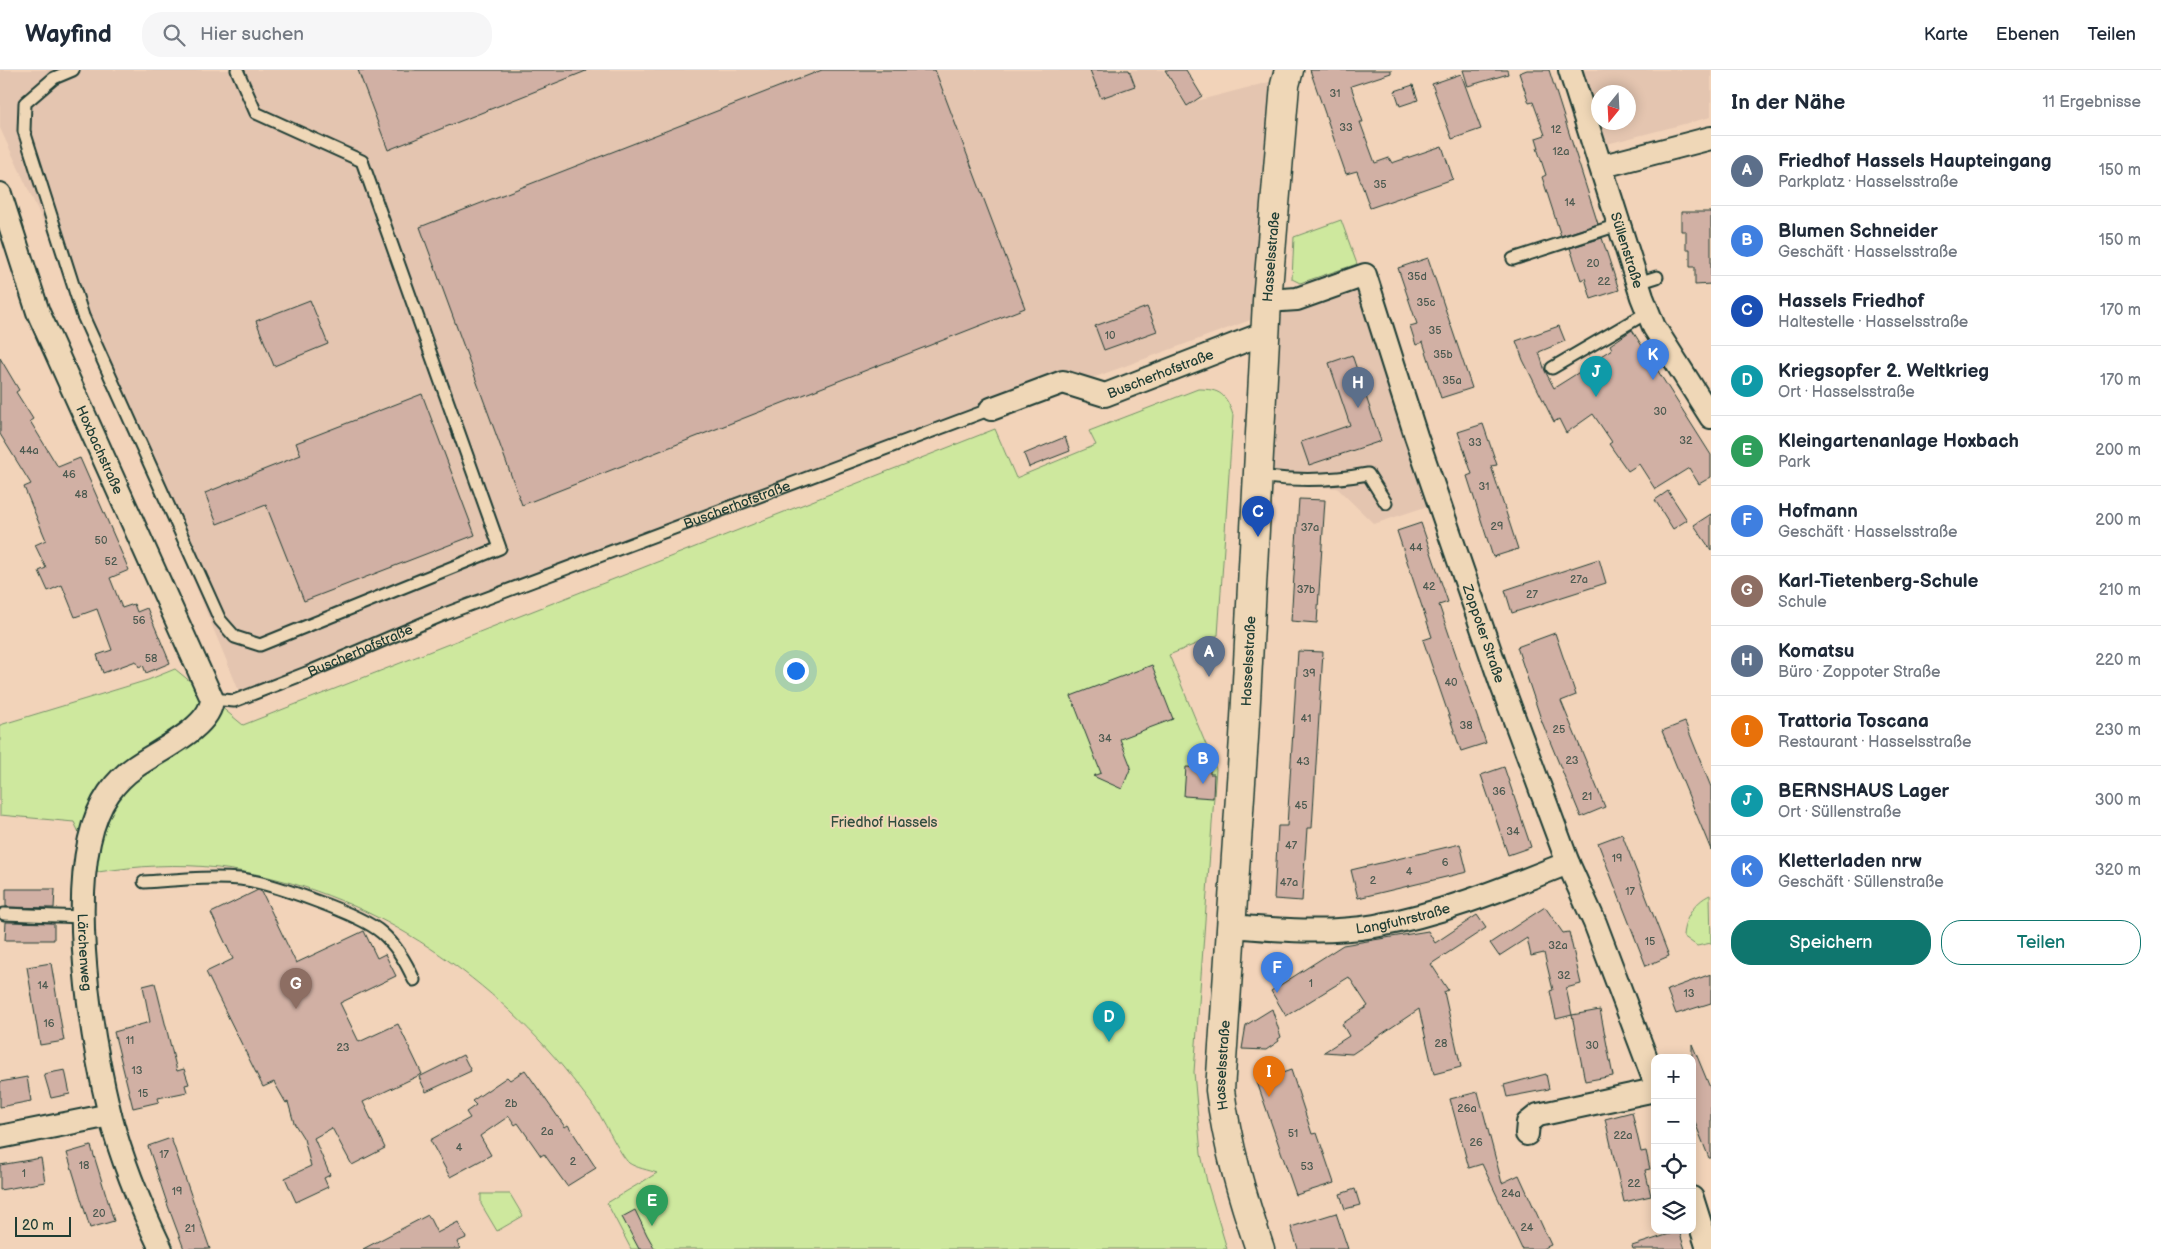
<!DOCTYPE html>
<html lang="de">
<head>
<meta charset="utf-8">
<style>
	:root { --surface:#fff; --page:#f6f6f7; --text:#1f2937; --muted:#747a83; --line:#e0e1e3; --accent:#0f766e }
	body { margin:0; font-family:"Balsamiq Sans",sans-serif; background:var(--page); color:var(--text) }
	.controls { position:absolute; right:15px; bottom:15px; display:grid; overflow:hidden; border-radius:10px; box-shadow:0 2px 12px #0003 }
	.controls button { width:45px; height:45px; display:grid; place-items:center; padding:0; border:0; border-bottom:1px solid var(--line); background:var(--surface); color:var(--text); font:25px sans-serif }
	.compass { position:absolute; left:1591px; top:15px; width:45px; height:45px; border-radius:50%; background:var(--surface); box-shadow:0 2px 12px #0003; rotate:198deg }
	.scale { position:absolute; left:15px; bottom:12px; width:56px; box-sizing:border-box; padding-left:5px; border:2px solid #1f3d34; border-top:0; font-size:14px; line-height:18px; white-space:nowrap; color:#1f3d34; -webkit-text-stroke:4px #efd7b7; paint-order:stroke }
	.you { position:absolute; left:795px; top:600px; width:18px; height:18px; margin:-12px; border:4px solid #fff; border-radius:50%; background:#1a73e8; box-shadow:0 0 0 8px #1a73e833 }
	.badge { display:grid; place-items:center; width:32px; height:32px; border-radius:50%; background:var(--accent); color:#fff; font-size:16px; font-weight:700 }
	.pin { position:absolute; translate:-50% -41px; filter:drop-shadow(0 1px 2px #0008) }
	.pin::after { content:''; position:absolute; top:26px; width:18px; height:15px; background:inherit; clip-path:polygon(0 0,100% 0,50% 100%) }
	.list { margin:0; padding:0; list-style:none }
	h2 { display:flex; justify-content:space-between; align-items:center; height:65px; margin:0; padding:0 20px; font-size:21px }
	h2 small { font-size:16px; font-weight:400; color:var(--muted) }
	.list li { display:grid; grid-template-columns:32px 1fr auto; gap:15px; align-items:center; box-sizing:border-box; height:70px; padding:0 20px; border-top:1px solid var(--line) }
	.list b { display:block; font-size:19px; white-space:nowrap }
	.list p { margin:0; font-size:16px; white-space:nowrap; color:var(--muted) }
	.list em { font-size:16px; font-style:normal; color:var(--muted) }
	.actions { display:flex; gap:10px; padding:15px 20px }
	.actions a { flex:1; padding:11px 0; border:1px solid var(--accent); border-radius:20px; text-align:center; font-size:18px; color:var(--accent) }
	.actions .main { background:var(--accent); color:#fff }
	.icon { flex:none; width:28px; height:28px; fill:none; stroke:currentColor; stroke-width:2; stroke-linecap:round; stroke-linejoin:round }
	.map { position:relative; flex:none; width:1711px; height:1179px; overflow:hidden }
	header { display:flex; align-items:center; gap:30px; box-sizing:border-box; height:70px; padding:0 25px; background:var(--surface); border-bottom:1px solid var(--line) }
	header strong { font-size:24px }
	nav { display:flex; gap:28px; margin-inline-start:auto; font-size:18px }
	.search { width:350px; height:45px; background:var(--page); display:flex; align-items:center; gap:12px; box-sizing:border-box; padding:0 18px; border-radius:20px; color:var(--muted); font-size:19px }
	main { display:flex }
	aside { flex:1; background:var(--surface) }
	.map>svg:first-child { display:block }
	.built { fill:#e4c5b0; fill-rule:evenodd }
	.green { fill:#cee89e; stroke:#769269 }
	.building { fill:#d1b0a4; stroke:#1f3d34 }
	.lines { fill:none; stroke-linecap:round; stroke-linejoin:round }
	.service-casing { stroke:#1f3d34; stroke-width:15 }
	.minor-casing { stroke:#1f3d34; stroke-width:26 }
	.tertiary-casing { stroke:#1f3d34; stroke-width:31 }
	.service { stroke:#efd7b7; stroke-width:11 }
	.minor { stroke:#efd7b7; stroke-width:22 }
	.tertiary { stroke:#efd7b7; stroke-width:28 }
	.labels { text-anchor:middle; stroke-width:4; stroke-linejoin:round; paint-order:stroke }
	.number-label { font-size:11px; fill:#4c5a50 }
	.street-label { font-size:14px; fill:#1f3d34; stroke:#efd7b7 }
	.park-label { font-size:14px; fill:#304e3f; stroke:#efd7b7 }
</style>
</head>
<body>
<header>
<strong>Wayfind</strong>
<div class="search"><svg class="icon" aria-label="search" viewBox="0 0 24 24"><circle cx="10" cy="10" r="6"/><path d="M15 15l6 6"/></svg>Hier suchen</div>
<nav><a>Karte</a><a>Ebenen</a><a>Teilen</a></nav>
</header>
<main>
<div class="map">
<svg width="1711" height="1179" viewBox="0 0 1711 1179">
	<rect width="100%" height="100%" fill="#f2d3b9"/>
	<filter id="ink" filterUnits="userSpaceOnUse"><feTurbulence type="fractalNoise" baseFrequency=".02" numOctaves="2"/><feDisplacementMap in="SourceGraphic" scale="10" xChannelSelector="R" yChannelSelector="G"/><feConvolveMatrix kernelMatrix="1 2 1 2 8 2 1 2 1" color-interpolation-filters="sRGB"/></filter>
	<g filter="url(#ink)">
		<g class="built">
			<polygon points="0,0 1163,0 1185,34 1277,10 1256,248 239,621 66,201 0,58"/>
			<path d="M1578 0H1711V47L1603 75ZM1598 22H1628V52H1598Z"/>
			<polygon points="1360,213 1434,434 1374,454 1337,418 1264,412 1275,241"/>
		</g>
		<g class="green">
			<polygon points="1341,150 1357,194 1300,213 1292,209 1294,167"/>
			<path d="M1198 319C1220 319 1226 324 1233 345L1218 565 1169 585 1216 699 1194 1002 1201 1084 1207 1112 1227 1179H631L607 1133 657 1103C649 1100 636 1098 629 1093 621 1086 606 1055 599 1044 588 1028 575 1012 563 997 476 893 353 814 218 798 178 793 137 796 98 802L74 752 0 745V655L148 610 175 599 243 655 995 359 1016 408 1096 375 1089 361Z"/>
			<path d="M1710 825 1711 873 1697 876 1683 866C1684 850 1694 832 1710 825Z"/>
			<polygon points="481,1124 510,1124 523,1146 497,1161 481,1134"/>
		</g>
		<g class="building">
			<polygon points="358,0 586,0 586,1 388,80"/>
			<polygon points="822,0 935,0 1025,238 522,435 420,157"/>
			<polygon points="1090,0 1129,0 1135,16 1101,28"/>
			<polygon points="1165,0 1186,0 1202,26 1187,36"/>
			<polygon points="1310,0 1391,0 1391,3 1351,16 1363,52 1360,52 1375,93 1389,88 1392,93 1442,76 1453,109 1370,138 1357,101 1346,104"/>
			<polygon points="1463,0 1507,0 1508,4 1468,16"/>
			<polygon points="1527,0 1549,0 1598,154 1561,166 1542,107 1546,105 1537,78 1539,78 1536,68 1545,65 1533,32 1529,33 1519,3"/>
			<polygon points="1461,4 1481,59 1452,69 1432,14"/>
			<polygon points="1413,15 1418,30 1400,36 1395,21"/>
			<polygon points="1681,142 1711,142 1711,214 1695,215 1695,197 1690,197 1690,179 1686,179 1686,161 1681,161"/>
			<polygon points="1602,168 1619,220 1591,229 1585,208 1581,210 1570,178"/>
			<polygon points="1428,188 1472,318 1441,328 1423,272 1416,275 1410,256 1417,254 1398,198"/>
			<polygon points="310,230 328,274 274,296 256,251"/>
			<polygon points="1147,237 1157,261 1104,280 1095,256"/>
			<polygon points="1559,256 1565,271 1539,282 1545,301 1554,318 1589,296 1588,294 1612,279 1610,275 1632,260 1711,385 1711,407 1699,414 1689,398 1655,419 1639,394 1628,401 1609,374 1612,372 1593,344 1566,363 1559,349 1554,352 1523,290 1516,271"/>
			<polygon points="1352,285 1381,371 1309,395 1301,372 1350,355 1329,293"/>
			<polygon points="0,288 19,320 16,322 33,349 30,351 58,397 80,388 129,500 110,508 122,538 134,534 137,542 147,538 170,593 146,603 143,595 139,597 136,591 103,603 97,585 112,580 97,539 75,547 62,515 48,521 39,501 46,498 35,475 46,470 24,417 31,414 0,364"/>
			<polygon points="422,324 475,465 304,531 266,435 217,454 205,423 301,385 296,373"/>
			<polygon points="1483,354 1497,395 1491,396 1518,479 1493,487 1467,406 1472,404 1458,362"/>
			<polygon points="1065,367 1070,381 1029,397 1024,384"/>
			<polygon points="1668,421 1687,450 1673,459 1655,430"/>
			<polygon points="1299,429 1325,430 1317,553 1291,551"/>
			<polygon points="1711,444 1711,480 1694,455"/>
			<polygon points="1421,453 1448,532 1439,535 1486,673 1461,681 1423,570 1432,567 1397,461"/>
			<polygon points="1599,489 1606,513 1512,543 1505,520"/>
			<polygon points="1555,563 1576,625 1561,631 1605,737 1581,747 1542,652 1517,577"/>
			<polygon points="1298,581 1323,582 1312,758 1307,758 1302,831 1274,829 1278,756 1287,756"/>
			<polygon points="1152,595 1173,649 1120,669 1131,697 1122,719 1093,706 1101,703 1071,626"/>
			<polygon points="1685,652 1711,717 1711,780 1662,661"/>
			<polygon points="1186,697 1210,698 1210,704 1214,704 1213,728 1184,726"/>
			<polygon points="1504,697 1531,777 1508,785 1481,705"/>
			<polygon points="1622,764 1669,886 1646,896 1598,773"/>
			<polygon points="1460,774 1467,802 1358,828 1351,800"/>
			<polygon points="6,819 55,819 54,838 6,837"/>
			<polygon points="258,820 262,822 296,893 364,861 377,888 385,884 396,906 340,933 359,972 398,954 422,1004 363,1032 385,1078 352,1095 332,1058 314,1068 330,1105 324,1108 328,1117 296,1132 285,1108 311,1096 304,1069 294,1053 288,1032 286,1033 274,1012 263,1017 206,902 233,889 211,843"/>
			<polygon points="1545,837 1563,863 1569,862 1581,914 1566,918 1572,945 1556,949 1550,921 1553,920 1544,883 1531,886 1527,868 1499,886 1490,873"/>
			<polygon points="1477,845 1486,858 1431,894 1448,920 1444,922 1461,997 1434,1004 1419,939 1352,984 1324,982 1349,966 1342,954 1368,936 1349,907 1286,946 1271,921 1343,875 1428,861 1435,873"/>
			<polygon points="6,852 54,853 54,870 5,870"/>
			<polygon points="51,893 64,971 40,975 27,897"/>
			<polygon points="1711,904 1711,933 1676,944 1667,920"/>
			<polygon points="155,913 177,1001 184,999 189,1014 185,1015 187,1022 158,1028 159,1032 133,1038 114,962 150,952 143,916"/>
			<polygon points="1272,939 1281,967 1278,969 1279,971 1266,980 1242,979 1246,955"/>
			<polygon points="1600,940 1613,1006 1585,1011 1572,945"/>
			<polygon points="1692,974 1711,1020 1711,1088 1709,1088 1692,1045"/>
			<polygon points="463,985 471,1001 426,1022 419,1007"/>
			<polygon points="65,1000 70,1024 51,1028 44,1004"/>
			<polygon points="525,1000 565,1057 568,1055 596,1098 567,1116 544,1084 541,1086 518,1053 515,1055 509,1046 480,1066 491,1085 450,1107 430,1070 470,1048 466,1042 476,1035 472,1031 507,1007 510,1010"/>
			<polygon points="1291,1000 1312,1064 1317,1063 1334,1113 1296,1125 1257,1012"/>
			<polygon points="1546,1004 1549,1019 1507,1027 1504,1015"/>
			<polygon points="27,1007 31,1031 0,1037 0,1012"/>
			<polygon points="1478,1022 1502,1113 1519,1105 1551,1175 1542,1179 1522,1179 1482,1094 1469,1098 1450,1029"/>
			<polygon points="1632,1042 1641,1082 1646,1081 1650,1099 1645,1100 1651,1126 1624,1132 1605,1049"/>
			<polygon points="171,1068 210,1179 184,1179 168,1136 148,1076"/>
			<polygon points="91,1076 114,1151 90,1158 67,1083"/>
			<polygon points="41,1088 45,1112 0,1120 0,1095"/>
			<polygon points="1355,1119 1360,1135 1345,1139 1340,1124"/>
			<polygon points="635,1140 647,1165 655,1179 639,1179 622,1147"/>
			<polygon points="1336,1143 1348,1179 1298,1179 1291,1157"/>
			<polygon points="428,1145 437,1163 458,1152 466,1168 457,1172 460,1179 363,1179"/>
			<polygon points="1679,1161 1685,1179 1633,1179 1632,1176"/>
		</g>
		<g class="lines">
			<g class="service-casing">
				<g id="service">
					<polyline points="73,0 54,8 25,33 24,61 83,246 220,550 235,567 260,575 500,478 362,91 256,43 237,0"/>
					<polyline points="1513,189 1621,154"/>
					<polyline points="1638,213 1657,207"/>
					<polyline points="1552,298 1648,242"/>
					<path d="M1257 406C1295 411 1330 411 1368 404L1386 433"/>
					<path id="s1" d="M212 629 234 631 309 602 445 544 991 339"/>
					<path d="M144 812C176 810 208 806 240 809 268 812 361 844 382 863 397 876 406 892 414 910"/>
					<polyline points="4,844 83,847"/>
				</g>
			</g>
			<g class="minor-casing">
				<g id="minor">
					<path id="s2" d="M1570 0 1642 227 1654 257 1711 347"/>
					<polyline points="1603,96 1711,68"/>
					<path id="s3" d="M0 124 38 242 212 629C211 658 157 681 135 697 125 704 116 713 109 723 60 792 91 967 110 1045 122 1091 141 1137 161 1179"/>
					<path id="s4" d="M1267 231 1297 229 1365 205 1416 366 1501 613 1568 793 1595 853 1655 1012"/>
					<path id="s5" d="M991 339 1063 312 1105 325 1265 263"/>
					<path id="s6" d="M1230 856C1278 860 1328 864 1375 856 1442 844 1505 818 1568 793"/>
					<polyline points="1527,1064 1528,1053 1538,1045 1655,1020"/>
					<polyline points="0,1067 110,1045"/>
					<polyline points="1692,1128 1708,1179"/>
				</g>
			</g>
			<g class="tertiary-casing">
				<g id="tertiary">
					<path id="s7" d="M1260 1179C1242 1126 1227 1075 1220 1020L1244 668 1267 231 1285 15 1289 0"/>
				</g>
			</g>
			<use href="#service" class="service"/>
			<use href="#minor" class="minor"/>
			<use href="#tertiary" class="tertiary"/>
		</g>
	</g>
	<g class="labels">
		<g class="number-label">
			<text x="1335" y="27">31</text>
			<text x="1346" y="61">33</text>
			<text x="1556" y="63">12</text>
			<text x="1561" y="85">12a</text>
			<text x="1380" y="118">35</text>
			<text x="1570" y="136">14</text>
			<text x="1593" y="197">20</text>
			<text x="1417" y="210">35d</text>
			<text x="1604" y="215">22</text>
			<text x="1426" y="236">35c</text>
			<text x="1435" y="264">35</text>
			<text x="1110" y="269">10</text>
			<text x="1443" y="288">35b</text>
			<text x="1452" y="314">35a</text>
			<text x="1660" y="345">30</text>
			<text x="1686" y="374">32</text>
			<text x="1475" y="376">33</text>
			<text x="29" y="384">44a</text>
			<text x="69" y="408">46</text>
			<text x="1484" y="420">31</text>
			<text x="81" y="428">48</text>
			<text x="1497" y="460">29</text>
			<text x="1310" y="461">37a</text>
			<text x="101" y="474">50</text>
			<text x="1416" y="481">44</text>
			<text x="111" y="495">52</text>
			<text x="1579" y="513">27a</text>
			<text x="1429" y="520">42</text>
			<text x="1306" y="523">37b</text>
			<text x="1532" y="528">27</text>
			<text x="139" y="554">56</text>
			<text x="151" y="592">58</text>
			<text x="1309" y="607">39</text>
			<text x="1451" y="616">40</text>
			<text x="1306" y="652">41</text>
			<text x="1466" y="659">38</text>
			<text x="1559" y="663">25</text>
			<text x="1105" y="672">34</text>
			<text x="1572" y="694">23</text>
			<text x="1303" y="695">43</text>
			<text x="1499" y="725">36</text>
			<text x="1587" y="730">21</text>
			<text x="1301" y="739">45</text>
			<text x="1513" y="765">34</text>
			<text x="1291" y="779">47</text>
			<text x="1617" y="792">19</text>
			<text x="1445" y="796">6</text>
			<text x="1409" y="805">4</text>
			<text x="1373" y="814">2</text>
			<text x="1289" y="816">47a</text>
			<text x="1630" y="825">17</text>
			<text x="1650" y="875">15</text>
			<text x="1558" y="879">32a</text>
			<text x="1564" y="909">32</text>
			<text x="1311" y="917">1</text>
			<text x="43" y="919">14</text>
			<text x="1689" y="927">13</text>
			<text x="49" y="957">16</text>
			<text x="130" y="974">11</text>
			<text x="1441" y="977">28</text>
			<text x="1592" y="979">30</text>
			<text x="343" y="981">23</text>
			<text x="137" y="1004">13</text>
			<text x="143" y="1027">15</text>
			<text x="511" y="1037">2b</text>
			<text x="1467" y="1042">26a</text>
			<text x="547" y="1065">2a</text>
			<text x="1293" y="1067">51</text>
			<text x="1623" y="1069">22a</text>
			<text x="1476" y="1076">26</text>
			<text x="459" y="1081">4</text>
			<text x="164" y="1088">17</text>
			<text x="573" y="1095">2</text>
			<text x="84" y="1099">18</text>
			<text x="1307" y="1100">53</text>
			<text x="24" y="1107">1</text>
			<text x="1634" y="1117">22</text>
			<text x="177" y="1125">19</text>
			<text x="1511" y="1127">24a</text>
			<text x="99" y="1147">20</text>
			<text x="1527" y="1161">24</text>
			<text x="190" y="1162">21</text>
		</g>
		<g class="street-label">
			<text dy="5" stroke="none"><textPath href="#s2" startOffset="189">Süllenstraße</textPath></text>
			<text dy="5" stroke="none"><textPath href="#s7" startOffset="999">Hasselsstraße</textPath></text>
			<text dy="5" stroke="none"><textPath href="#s5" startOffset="180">Buscherhofstraße</textPath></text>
			<text dy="5" stroke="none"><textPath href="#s3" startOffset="275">Hoxbachstraße</textPath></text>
			<text dy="5" stroke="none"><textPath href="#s1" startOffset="562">Buscherhofstraße</textPath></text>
			<text dy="5" stroke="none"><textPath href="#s4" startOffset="480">Zoppoter Straße</textPath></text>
			<text dy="5" stroke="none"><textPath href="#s1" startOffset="158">Buscherhofstraße</textPath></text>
			<text dy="5" stroke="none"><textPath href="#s7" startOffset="594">Hasselsstraße</textPath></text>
			<text dy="5" stroke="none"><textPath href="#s6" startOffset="174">Langfuhrstraße</textPath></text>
			<text dy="5" stroke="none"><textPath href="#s3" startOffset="855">Lärchenweg</textPath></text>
			<text dy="5" stroke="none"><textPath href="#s7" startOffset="189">Hasselsstraße</textPath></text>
		</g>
		<g class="park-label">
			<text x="884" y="757">Friedhof Hassels</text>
		</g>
	</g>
</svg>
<div class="controls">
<button>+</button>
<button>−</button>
<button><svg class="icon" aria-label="locate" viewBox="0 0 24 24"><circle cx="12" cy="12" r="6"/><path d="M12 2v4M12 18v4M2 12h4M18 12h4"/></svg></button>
<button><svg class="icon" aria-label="layers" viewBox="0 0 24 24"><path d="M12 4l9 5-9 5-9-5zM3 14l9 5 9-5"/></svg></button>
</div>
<svg class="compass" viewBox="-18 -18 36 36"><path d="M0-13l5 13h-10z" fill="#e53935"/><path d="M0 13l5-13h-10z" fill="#747a83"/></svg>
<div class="scale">20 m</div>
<div class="you"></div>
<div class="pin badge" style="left:1209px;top:607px;background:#5c6f8a">A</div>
<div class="pin badge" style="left:1203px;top:714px;background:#3f7fe0">B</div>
<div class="pin badge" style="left:1258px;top:467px;background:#1a4fb4">C</div>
<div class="pin badge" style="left:1109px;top:972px;background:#0f9aa8">D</div>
<div class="pin badge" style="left:652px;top:1156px;background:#2e9e5b">E</div>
<div class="pin badge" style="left:1277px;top:923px;background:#3f7fe0">F</div>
<div class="pin badge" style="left:296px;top:939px;background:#8d6e63">G</div>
<div class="pin badge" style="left:1358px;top:338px;background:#5c6f8a">H</div>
<div class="pin badge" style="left:1269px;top:1027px;background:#e8710a">I</div>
<div class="pin badge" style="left:1596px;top:327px;background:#0f9aa8">J</div>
<div class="pin badge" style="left:1653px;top:310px;background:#3f7fe0">K</div>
</div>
<aside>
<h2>In der Nähe<small>11 Ergebnisse</small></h2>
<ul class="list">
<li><span class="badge" style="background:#5c6f8a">A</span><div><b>Friedhof Hassels Haupteingang</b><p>Parkplatz · Hasselsstraße</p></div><em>150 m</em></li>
<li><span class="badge" style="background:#3f7fe0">B</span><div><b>Blumen Schneider</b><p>Geschäft · Hasselsstraße</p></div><em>150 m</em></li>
<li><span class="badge" style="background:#1a4fb4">C</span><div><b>Hassels Friedhof</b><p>Haltestelle · Hasselsstraße</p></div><em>170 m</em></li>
<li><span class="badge" style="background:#0f9aa8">D</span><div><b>Kriegsopfer 2. Weltkrieg</b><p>Ort · Hasselsstraße</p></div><em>170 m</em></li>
<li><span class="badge" style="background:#2e9e5b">E</span><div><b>Kleingartenanlage Hoxbach</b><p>Park</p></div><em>200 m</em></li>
<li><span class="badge" style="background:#3f7fe0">F</span><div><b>Hofmann</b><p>Geschäft · Hasselsstraße</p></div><em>200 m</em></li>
<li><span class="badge" style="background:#8d6e63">G</span><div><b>Karl-Tietenberg-Schule</b><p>Schule</p></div><em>210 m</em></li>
<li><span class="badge" style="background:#5c6f8a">H</span><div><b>Komatsu</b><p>Büro · Zoppoter Straße</p></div><em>220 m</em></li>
<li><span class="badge" style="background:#e8710a">I</span><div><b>Trattoria Toscana</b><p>Restaurant · Hasselsstraße</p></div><em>230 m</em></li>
<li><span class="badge" style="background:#0f9aa8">J</span><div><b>BERNSHAUS Lager</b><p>Ort · Süllenstraße</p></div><em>300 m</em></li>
<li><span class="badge" style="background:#3f7fe0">K</span><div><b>Kletterladen nrw</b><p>Geschäft · Süllenstraße</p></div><em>320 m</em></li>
</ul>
<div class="actions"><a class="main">Speichern</a><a>Teilen</a></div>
</aside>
</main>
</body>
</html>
